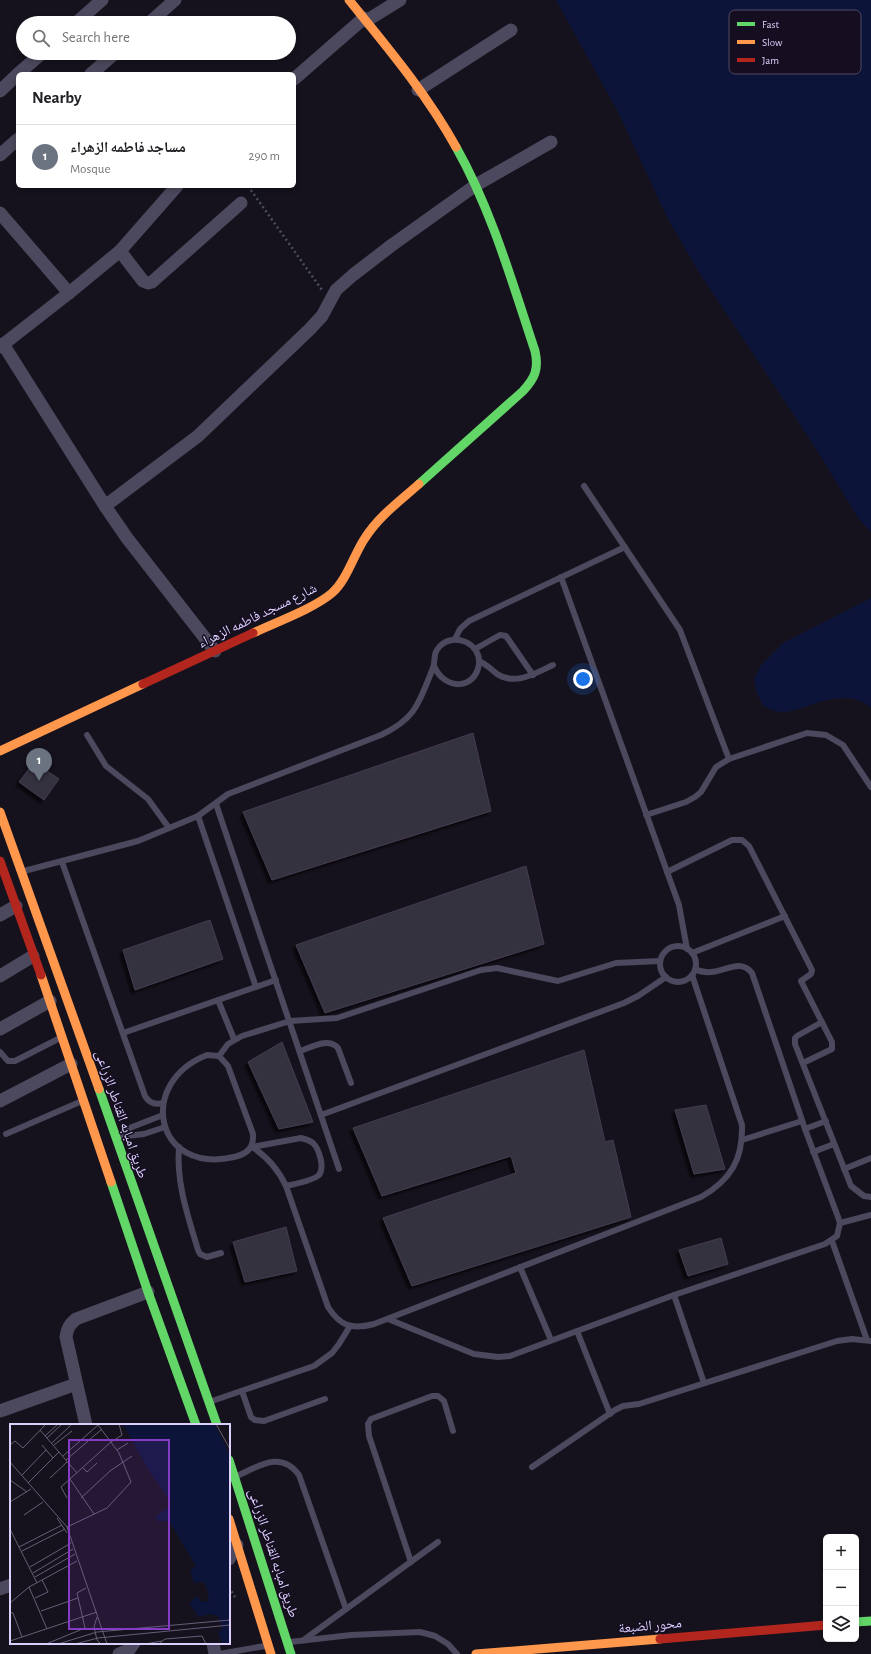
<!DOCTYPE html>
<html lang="en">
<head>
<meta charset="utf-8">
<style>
	:root { --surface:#fff; --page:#f6f6f6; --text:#202124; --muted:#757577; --line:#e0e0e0; --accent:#978eaf }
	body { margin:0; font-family:"Alegreya Sans","Noto Naskh Arabic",sans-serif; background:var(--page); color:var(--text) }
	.controls { position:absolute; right:12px; bottom:12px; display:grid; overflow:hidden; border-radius:6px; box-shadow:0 2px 6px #0003 }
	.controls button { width:36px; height:36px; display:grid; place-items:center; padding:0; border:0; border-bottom:1px solid var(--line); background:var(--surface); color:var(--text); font:20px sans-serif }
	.you { position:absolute; left:583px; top:679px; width:14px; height:14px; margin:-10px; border:3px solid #fff; border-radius:50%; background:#1a73e8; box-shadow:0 0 0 6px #1a73e833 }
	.badge { display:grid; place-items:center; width:26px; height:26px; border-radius:50%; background:var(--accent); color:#fff; font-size:13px; font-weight:700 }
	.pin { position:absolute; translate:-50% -33px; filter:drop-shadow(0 1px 2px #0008) }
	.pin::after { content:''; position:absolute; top:21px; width:14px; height:12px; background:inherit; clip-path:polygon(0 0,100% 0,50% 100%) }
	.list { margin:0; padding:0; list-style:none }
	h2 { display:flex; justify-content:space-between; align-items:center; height:52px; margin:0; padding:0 16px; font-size:17px }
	h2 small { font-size:13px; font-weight:400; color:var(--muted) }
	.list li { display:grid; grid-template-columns:26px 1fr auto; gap:12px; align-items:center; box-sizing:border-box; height:64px; padding:0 16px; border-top:1px solid var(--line) }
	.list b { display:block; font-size:15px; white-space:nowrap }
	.list p { margin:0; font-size:13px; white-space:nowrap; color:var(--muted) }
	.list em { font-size:13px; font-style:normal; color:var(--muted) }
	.icon { flex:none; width:22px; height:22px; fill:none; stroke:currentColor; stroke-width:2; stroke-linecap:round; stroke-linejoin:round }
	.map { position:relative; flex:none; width:871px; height:1654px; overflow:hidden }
	.search { position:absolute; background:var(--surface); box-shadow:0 2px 6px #0003; left:16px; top:16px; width:280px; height:44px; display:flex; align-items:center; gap:10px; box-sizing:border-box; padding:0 14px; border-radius:22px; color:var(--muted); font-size:15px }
	.panel { position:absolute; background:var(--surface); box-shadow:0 2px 6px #0003; left:16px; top:72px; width:280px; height:116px; border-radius:6px }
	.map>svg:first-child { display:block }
	.water { fill:#0c143a }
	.building { fill:#36303f; stroke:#443c50; filter:url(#shadow) }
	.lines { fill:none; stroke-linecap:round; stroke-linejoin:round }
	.path { stroke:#484f5e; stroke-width:2.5; stroke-dasharray:2 3; stroke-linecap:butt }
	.lane { stroke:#4c485d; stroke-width:6 }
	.street { stroke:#4c485d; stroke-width:13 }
	.fast { stroke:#63d668; stroke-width:9 }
	.slow { stroke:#ff974d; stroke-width:9 }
	.jam { stroke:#b3261e; stroke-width:9 }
	.labels { text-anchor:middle; stroke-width:3; stroke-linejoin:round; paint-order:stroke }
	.street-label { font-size:14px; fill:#ddd0fd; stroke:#150e21 }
	.inset-road { fill:none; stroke:#665e77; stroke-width:1 }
	.view { fill:#853cc5; fill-opacity:0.15; stroke:#853cc5; stroke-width:2 }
	.inset-edge { fill:none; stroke:#ddd0fd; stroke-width:2 }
	.key { fill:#150e21; stroke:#514863; stroke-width:1 }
	.key-label { font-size:11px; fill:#ddd0fd }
</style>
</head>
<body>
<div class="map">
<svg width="871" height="1654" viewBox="0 0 871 1654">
	<defs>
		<filter id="shadow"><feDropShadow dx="-3.5" dy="3.5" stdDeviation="1" flood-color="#0009"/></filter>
	</defs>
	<rect width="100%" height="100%" fill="#16121d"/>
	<g class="water">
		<polygon points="556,0 871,0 871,532 859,519 813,444 700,274 668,219 618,112"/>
		<path d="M871 598V708C850 689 822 702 798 709 794 710 788 712 783 712 776 712 770 709 763 706L756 690 754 679 761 665 783 643Z"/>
	</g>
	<g class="building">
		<polygon points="473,733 491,811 272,880 243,812"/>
		<polygon points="34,762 59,779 44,800 19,782"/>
		<polygon points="526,866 544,944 325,1013 296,945"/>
		<polygon points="210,920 223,959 135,990 123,950"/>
		<polygon points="282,1042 313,1122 279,1129 248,1062"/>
		<polygon points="584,1050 605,1142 613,1140 631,1217 412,1286 383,1218 516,1173 511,1156 382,1196 353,1128"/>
		<polygon points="706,1105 725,1169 694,1174 675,1110"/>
		<polygon points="286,1227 297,1271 245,1282 233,1242"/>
		<polygon points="721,1238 728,1264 688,1276 679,1250"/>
	</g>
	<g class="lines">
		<g class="path">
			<polyline points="248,186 322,290"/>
			<polyline points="229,1587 235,1597"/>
		</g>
		<g class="lane">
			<polyline points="584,486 680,630 729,759"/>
			<polyline points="561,577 679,905 687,949"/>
			<polyline points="455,639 460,629 469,621 625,547"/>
			<polyline points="475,649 500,635 506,636 533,675"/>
			<path d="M479 661C486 664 491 669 497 674 516 686 536 673 553 665"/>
			<polyline points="87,735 106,766 148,799 169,828"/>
			<polyline points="216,804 339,1169"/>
			<polyline points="646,815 686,802 695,797 701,792 716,767 729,759 807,733 826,735 843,745 871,787"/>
			<polyline points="198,816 256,987"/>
			<path d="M62 862 145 1096C149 1103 155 1105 163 1103"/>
			<path d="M24 871 138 841 198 816 228 794 381 735C417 718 419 702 433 668 436 660 432 654 440 646 454 632 481 643 479 664 475 691 444 690 434 666"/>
			<polyline points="667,872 732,840 742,840 749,846 812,970 811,974 801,981 832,1042 832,1049 803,1063"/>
			<circle cx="678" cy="964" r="18"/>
			<polyline points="692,953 785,916"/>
			<polyline points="218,1000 234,1039"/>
			<polyline points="822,1022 797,1036 795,1038 795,1044 851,1186 864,1196 871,1197"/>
			<polyline points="123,1033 276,980"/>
			<path d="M300 1051C312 1047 328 1037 338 1048L351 1083"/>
			<polyline points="0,1052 8,1061 15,1061 60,1038"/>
			<path d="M207 1055 219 1056 228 1066 253 1134C254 1148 247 1154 234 1157 155 1175 136 1083 207 1055Z"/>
			<polyline points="219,1056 228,1044 242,1036 290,1021 337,1018 481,970 497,968 558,981 616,963 660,961"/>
			<polyline points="321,1115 624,1003 638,996 666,977"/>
			<polyline points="805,1129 826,1121"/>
			<polyline points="6,1134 82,1101"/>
			<polyline points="119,1135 132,1127 163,1115"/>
			<polyline points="118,1137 144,1134 165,1127"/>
			<polyline points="742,1140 802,1121"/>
			<path d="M179 1147C176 1183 188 1216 198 1250L200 1254 207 1257 221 1253"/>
			<path d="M252 1147C268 1157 278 1169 286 1186L328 1307C340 1326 352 1330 374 1324L701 1197C731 1180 743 1159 742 1125L692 975"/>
			<path d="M252 1147 301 1138C306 1139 309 1140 313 1143 319 1149 325 1167 319 1175 313 1181 294 1184 286 1186"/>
			<polyline points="813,1152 834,1144"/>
			<polyline points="844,1169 871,1158"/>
			<polyline points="840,1223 871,1215"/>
			<polyline points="832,1241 867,1340"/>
			<polyline points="520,1267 551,1340"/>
			<polyline points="674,1295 704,1383"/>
			<path d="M388 1319 474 1354 498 1357 510 1356 674 1295 825 1244 837 1236 840 1223 838 1217 805 1129 752 973C737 954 718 981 695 969"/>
			<polyline points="577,1331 610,1414"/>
			<polyline points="242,1391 251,1417 255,1420 264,1421 325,1399"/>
			<polyline points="212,1401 314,1366 332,1353 339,1344 350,1326"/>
			<polyline points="532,1467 615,1410 623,1406 639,1404 837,1341 852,1339 871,1341"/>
			<path d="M237 1476C259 1466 281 1450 299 1475L346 1609"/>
			<polyline points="411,1562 369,1436 368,1424 371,1419 432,1396 438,1396 444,1401 453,1431"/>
			<polyline points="305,1639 438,1542"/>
			<polyline points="290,1642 351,1635 420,1632 435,1636 448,1644 457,1654"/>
			<polyline points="219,1654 265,1646"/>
		</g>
		<g class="street">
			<polyline points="366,21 400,0"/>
			<polyline points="76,23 102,0"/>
			<polyline points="149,23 175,0"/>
			<polyline points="18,74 42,53"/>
			<polyline points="91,74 115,53"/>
			<polyline points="294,79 364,18"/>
			<polyline points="418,90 511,30"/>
			<polyline points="0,91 18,74"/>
			<polyline points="0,155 18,139"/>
			<polyline points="0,213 69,293"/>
			<polyline points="120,251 143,281 148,283 152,282 241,203"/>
			<polyline points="3,344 105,506 127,538 215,651"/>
			<polyline points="0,347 69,293 120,251 177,186"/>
			<polyline points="105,506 198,436 310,329 322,316 336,290 353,275 392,245 476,185 551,142"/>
			<polyline points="0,915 16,906"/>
			<polyline points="0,976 33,956"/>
			<polyline points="0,1029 50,1001"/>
			<polyline points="0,1101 71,1064"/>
			<polyline points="0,1411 76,1384"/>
			<path d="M86 1425 66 1337C67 1328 70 1324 76 1319L148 1292"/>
			<polyline points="229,1559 237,1545"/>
			<polyline points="0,1589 11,1585"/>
			<polyline points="213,1643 215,1654"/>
			<polyline points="119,1654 129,1650 134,1643"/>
		</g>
		<g class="fast">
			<path d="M419 484 523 391C535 378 539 369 535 351 512 282 492 211 456 147"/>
			<polyline points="99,1089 217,1425"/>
			<polyline points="111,1182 148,1292 196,1425"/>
			<polyline points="229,1460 291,1654"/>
			<polyline points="856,1622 871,1621"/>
		</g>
		<g class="slow">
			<path d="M349 0C388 48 426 93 456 147"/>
			<path d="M253 633C274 623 315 608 332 593 347 580 354 554 365 538 379 516 400 501 419 484"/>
			<polyline points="0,751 143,684"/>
			<polyline points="0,812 99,1089"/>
			<polyline points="41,975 111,1182"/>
			<polyline points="229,1519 271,1654"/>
			<polyline points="476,1654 660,1639"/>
		</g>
		<g class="jam">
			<polyline points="143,684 253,633"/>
			<polyline points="0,861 41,975"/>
			<polyline points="660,1639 826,1625"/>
		</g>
	</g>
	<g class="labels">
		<g class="street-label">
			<text transform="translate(257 615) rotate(-26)" y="5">شارع مسجد فاطمه الزهراء</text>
			<text transform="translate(122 1114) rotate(71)" y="5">طريق امبابه القناطر الزراعى</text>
			<text transform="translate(274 1553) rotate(72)" y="5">طريق امبابه القناطر الزراعى</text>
			<text transform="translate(650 1625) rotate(-5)" y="5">محور الضبعة</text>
		</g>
	</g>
	<g transform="translate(10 1424)">
		<rect width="220" height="220" fill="#16121d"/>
		<path d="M113 0H204L216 23 220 32V220H212L208 208 212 205 208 192 200 190 189 193 179 179 187 172 192 178 199 177 197 165 194 158 184 159 180 146 186 142 159 97H147L146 92 162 80 139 47Z" fill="#0c143a"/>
		<path class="inset-road" d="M206 0 220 25M30 6 67 49M35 12 48 0M37 14 52 0M101 18 112 11 109 0M42 19 62 0M0 21 5 17 13 24 36 0M32 21 43 34M44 21 62 7M107 26 118 19M53 32 88 1 109 29 121 58 97 84 57 103M56 36 92 5M0 38 57 103 97 220M73 44 77 48 87 39M12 51 36 26M40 54 57 38M60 55 84 90M0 56 17 68M18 59 49 28M57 74 51 63 101 18M71 74 100 47 122 32M0 78 21 65M14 91 33 78M47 94 57 109M0 105 27 159M9 123 52 101M12 127 55 105M20 143 61 119M23 149 63 125M25 153 65 130M19 163 37 205M25 174 38 168 32 156M0 179 19 163 67 137M31 187 68 174M0 188 3 189 12 213M87 193 84 203 87 216 91 220M0 217 87 188M36 220 75 204 67 169 76 164M48 220 87 208 220 196M65 220 88 214 220 201M135 220 152 217M149 220 155 215 192 212 196 220"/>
		<path class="view" d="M59 16H159V205H59Z"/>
		<rect width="220" height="220" class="inset-edge"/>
	</g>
	<rect x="729" y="10" width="132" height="64" rx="6" class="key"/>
	<rect x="737" y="22" width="18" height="4" fill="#63d668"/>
	<rect x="737" y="40" width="18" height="4" fill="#ff974d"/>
	<rect x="737" y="58" width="18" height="4" fill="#b3261e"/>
	<g class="key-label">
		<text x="762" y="28">Fast</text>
		<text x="762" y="46">Slow</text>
		<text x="762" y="64">Jam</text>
	</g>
</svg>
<div class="controls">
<button>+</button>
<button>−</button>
<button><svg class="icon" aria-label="layers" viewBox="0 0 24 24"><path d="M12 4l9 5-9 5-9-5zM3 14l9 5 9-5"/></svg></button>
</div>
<div class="you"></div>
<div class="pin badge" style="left:39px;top:781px;background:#6b7280">1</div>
<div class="search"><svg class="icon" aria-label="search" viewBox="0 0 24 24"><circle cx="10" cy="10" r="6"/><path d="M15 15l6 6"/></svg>Search here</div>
<section class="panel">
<h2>Nearby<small></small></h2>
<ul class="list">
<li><span class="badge" style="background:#6b7280">1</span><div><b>مساجد فاطمه الزهراء</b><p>Mosque</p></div><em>290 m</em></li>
</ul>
</section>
</div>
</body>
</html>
